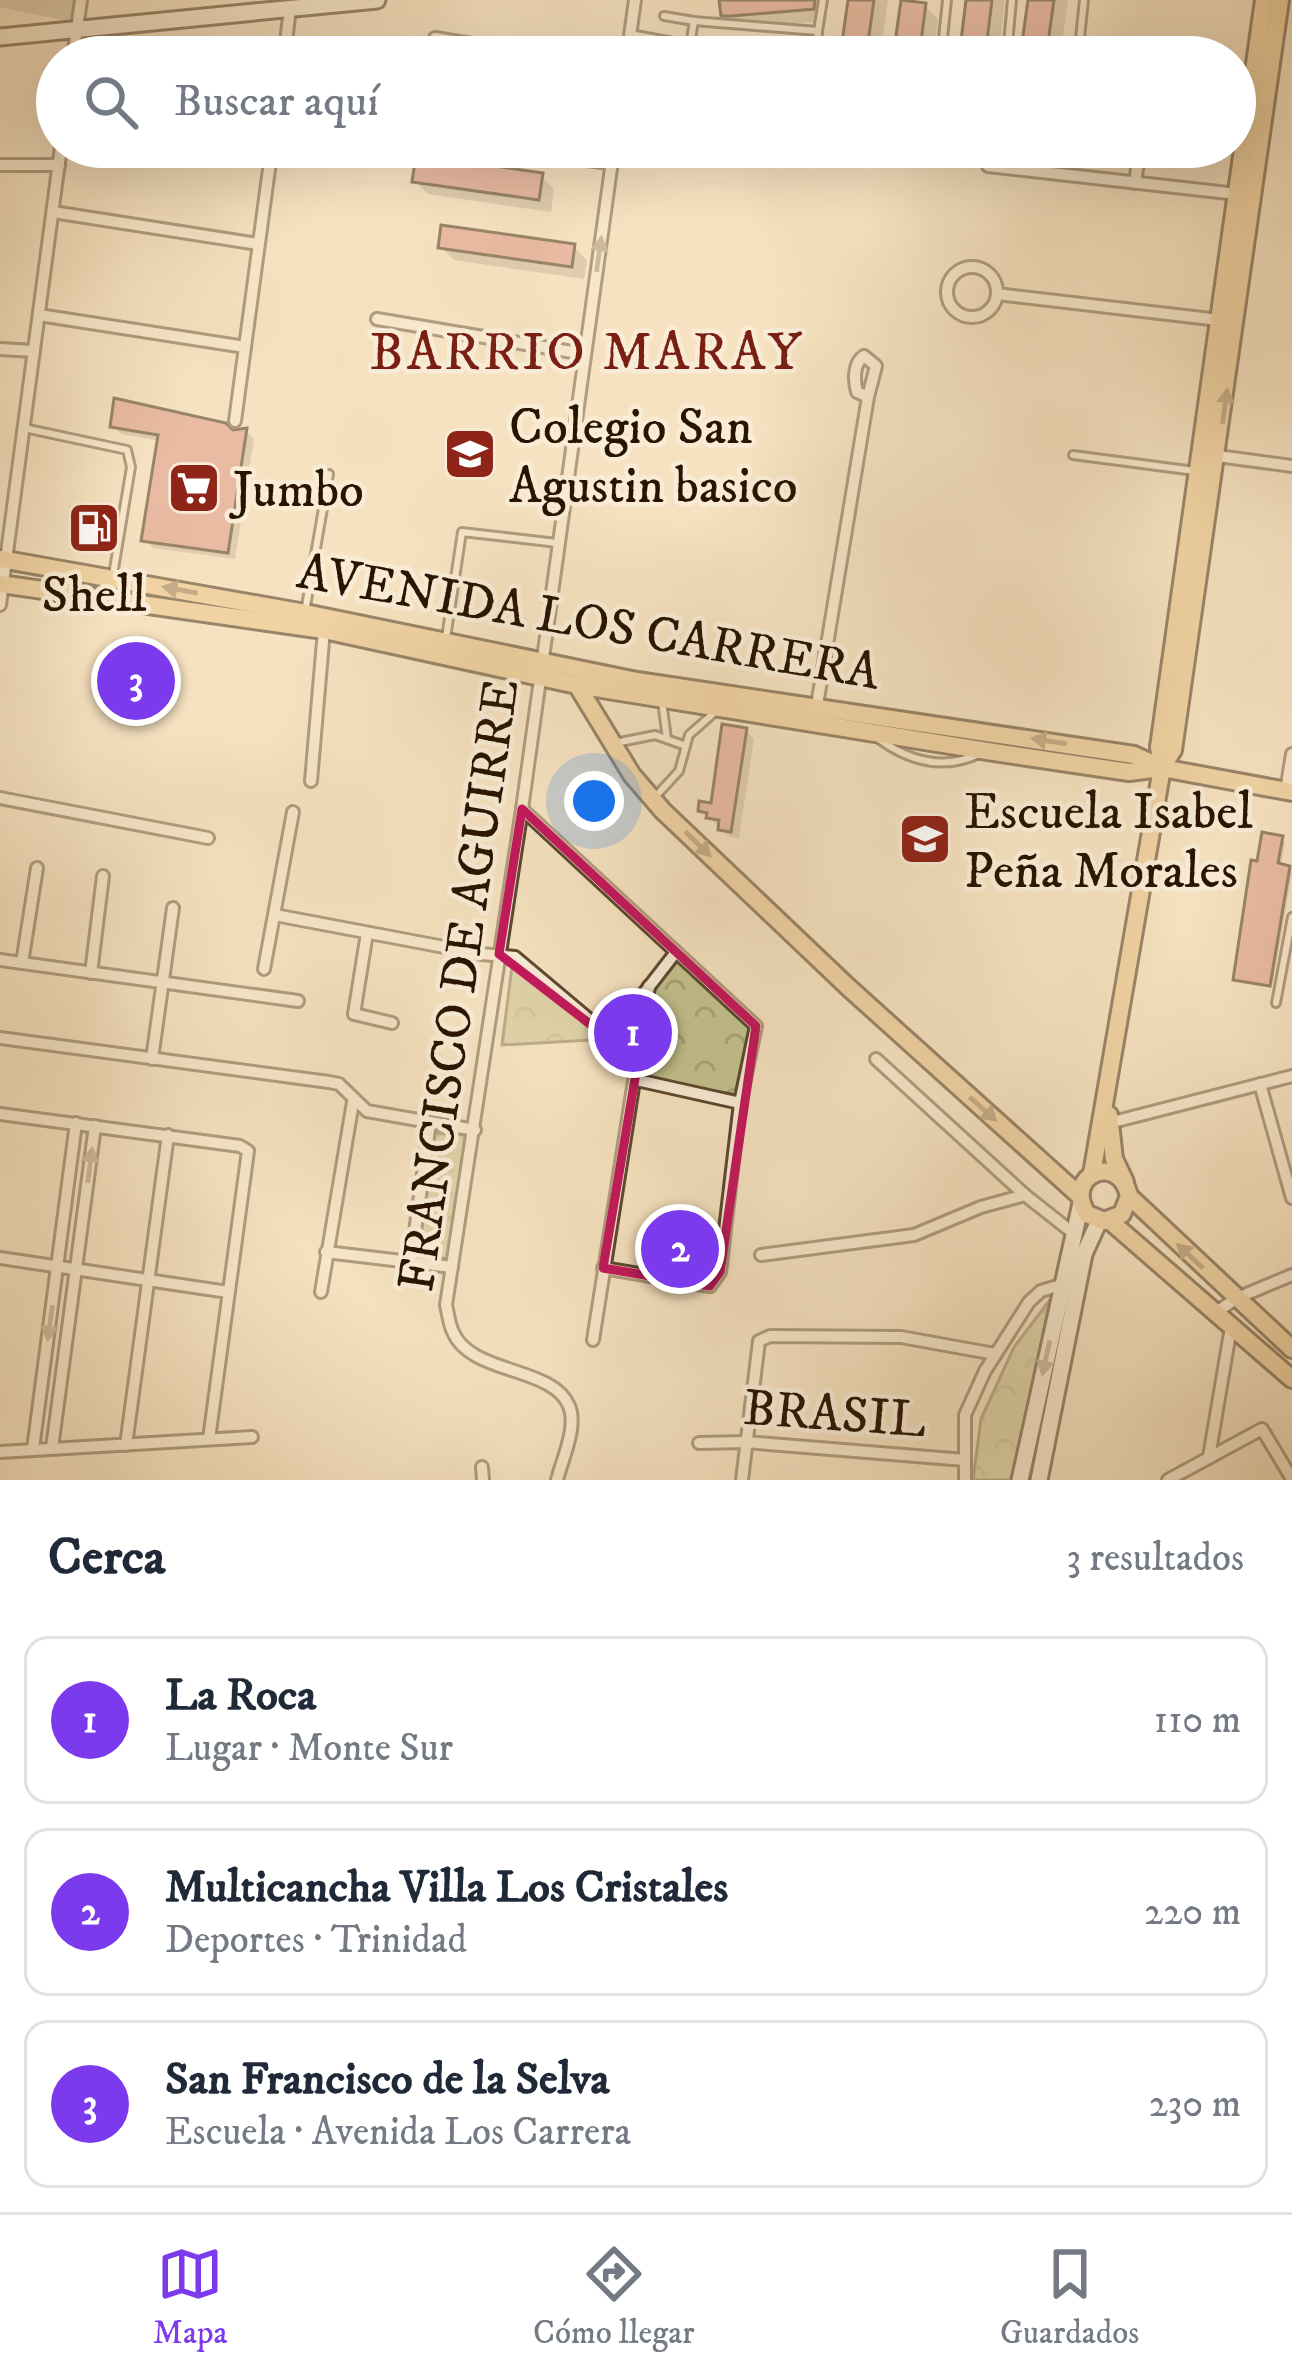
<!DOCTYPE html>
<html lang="es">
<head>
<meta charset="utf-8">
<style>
	:root { --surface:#fff; --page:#f6f6f7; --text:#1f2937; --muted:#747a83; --line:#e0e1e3; --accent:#7c3aed }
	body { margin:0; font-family:"IM FELL DW Pica",serif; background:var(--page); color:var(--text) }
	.you { position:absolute; left:594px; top:801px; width:42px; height:42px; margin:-30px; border:9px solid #fff; border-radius:50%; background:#1a73e8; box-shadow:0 0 0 18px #1a73e833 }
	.badge { display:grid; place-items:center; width:78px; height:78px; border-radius:50%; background:var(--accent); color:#fff; font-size:39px; font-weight:700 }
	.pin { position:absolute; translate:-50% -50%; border:6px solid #fff; box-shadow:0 3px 12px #0006 }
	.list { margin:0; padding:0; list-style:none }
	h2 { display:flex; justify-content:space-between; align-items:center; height:156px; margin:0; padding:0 48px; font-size:51px }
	h2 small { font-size:39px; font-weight:400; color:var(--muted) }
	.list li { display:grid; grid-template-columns:78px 1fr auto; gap:36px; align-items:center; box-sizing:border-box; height:168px; margin:0 24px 24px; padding:0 24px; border:3px solid var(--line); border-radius:24px }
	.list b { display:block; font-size:45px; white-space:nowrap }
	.list p { margin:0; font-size:39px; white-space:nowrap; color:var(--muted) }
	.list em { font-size:39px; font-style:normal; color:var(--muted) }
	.icon { flex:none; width:66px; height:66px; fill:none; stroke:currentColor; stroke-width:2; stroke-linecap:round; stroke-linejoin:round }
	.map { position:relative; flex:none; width:1292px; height:1480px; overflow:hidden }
	.search { position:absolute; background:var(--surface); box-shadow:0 12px 48px #0002; left:36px; right:36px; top:36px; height:132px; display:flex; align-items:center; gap:30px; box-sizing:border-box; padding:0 42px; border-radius:66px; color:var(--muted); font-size:45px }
	.sheet { height:732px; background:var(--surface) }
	nav { display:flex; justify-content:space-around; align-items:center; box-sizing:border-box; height:168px; border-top:3px solid var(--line); background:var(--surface); font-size:33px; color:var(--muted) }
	nav a { display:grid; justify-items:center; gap:6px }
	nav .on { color:var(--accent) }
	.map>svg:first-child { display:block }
	.grass { fill:url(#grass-dots); stroke:#766a46; stroke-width:3 }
	.park { fill:url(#park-crowns); stroke:#766a46; stroke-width:3 }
	.garden { fill:#c4c18d; stroke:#766a46; stroke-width:3 }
	.shadow { fill:#0003 }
	.building { fill:#da8d7e; stroke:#291400; stroke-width:3 }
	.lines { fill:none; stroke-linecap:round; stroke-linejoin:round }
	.lane-casing { stroke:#5c4830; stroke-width:12 }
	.street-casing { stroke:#5c4830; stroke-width:16 }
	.secondary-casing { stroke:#291400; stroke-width:21 }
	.primary-casing { stroke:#291400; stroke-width:22 }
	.lane { stroke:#f9ecd6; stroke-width:6 }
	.street { stroke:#f9ecd6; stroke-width:10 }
	.secondary { stroke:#f9ecd6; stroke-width:15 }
	.primary { stroke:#ebc180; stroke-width:16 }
	.oneway { fill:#9b8b76 }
	.oneway2 { fill:#8a6a40 }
	.marked { fill:none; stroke:#c2185b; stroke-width:9; stroke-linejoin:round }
	.labels { text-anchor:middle; stroke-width:9; stroke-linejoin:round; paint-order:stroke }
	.poi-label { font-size:51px; fill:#291400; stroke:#f9ecd6; text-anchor:start }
	.street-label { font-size:51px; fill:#291400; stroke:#f9ecd6 }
	.neighbourhood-label { font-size:54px; letter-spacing:3px; fill:#7a1f14; stroke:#f9ecd6 }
</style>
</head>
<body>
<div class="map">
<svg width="1292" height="1480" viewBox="0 0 1292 1480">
	<defs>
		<pattern id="grass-dots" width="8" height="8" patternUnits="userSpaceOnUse" patternTransform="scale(3)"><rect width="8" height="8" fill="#c4c18d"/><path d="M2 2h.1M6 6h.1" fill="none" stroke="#a8a578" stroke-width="1.8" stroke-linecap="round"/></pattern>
		<pattern id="park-crowns" width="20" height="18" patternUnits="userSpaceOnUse" patternTransform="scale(3)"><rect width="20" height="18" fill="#c4c18d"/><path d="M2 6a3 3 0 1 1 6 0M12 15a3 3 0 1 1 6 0" fill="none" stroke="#a8a578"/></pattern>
	</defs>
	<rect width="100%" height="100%" fill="#f6e2c0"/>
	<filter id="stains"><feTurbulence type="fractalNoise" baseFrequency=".00167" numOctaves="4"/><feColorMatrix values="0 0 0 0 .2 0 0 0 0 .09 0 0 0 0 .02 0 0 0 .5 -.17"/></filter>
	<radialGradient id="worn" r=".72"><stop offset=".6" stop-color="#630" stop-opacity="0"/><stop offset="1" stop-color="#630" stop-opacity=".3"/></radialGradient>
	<polygon class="grass" points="431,1133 465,1135 450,1259 416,1255"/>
	<g class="park">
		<polygon points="678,957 750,1028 737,1095 644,1078 651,987"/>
		<polygon points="513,959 608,1039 502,1045"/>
		<polygon points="1050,1300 1013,1480 973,1480 981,1419 1014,1347"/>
	</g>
	<polygon class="garden" points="653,1230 710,1238 706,1268 649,1260"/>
	<g class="shadow">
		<polygon points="0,0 75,0 72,22 0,7"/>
		<polygon points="722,0 816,0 818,22 737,27 723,14"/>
		<polygon points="851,0 888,0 880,57 843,57"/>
		<polygon points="969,0 1005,0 998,57 962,57"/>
		<polygon points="1031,0 1068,0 1060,57 1023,57"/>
		<polygon points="925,6 938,19 933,57 896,57"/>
		<polygon points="714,147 741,147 740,153"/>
		<polygon points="772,147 803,147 801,157 778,153"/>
		<polygon points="951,147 988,147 985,167 964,164 951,151"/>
		<polygon points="541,176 554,189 551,212 428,194 415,181"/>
		<polygon points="441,247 574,247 587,260 584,279 454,260"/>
		<polygon points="113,425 232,434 246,431 254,439 235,559 153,548 144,540 160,441 121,434"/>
		<polygon points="746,731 754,739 739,838 729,837 701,810 713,806"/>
		<polygon points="1282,839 1285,843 1281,867 1292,873 1272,987 1239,982 1236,978"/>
	</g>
	<g class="building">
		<polygon points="719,0 815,0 814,9 731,16 721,16"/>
		<polygon points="848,0 874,0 866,57 840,57"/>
		<polygon points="901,0 926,3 919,57 893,57"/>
		<polygon points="966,0 992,0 985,57 959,57"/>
		<polygon points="1028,0 1054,0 1046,57 1020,57"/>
		<polygon points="416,155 543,173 539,200 412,182"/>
		<polygon points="441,225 575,244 572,267 438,248"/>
		<polygon points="114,398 226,423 233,430 247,428 228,553 141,541 158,435 110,427"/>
		<polygon points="722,724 747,728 731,832 718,830 719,820 706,818 707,813 698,811 699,801 711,803"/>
		<polygon points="1262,832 1283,836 1278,863 1290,866 1270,986 1233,980 1251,860 1257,861"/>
	</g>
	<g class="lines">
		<g class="lane-casing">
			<g id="lane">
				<polyline points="664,16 694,21 690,45"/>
				<polyline points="694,21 818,31 816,57"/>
				<polyline points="818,31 823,0"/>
				<polyline points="630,34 690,45 688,57"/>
				<polyline points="1008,44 1012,0"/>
				<polyline points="654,57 657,39"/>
				<polyline points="941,57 947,0"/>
				<polyline points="1078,57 1084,0"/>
				<polyline points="476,147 609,165"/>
				<polyline points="823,150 916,157 930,147"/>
				<polyline points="24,428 127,450 131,467 113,575"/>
				<polyline points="1073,455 1195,471"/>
				<polyline points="305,612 329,474"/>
				<polyline points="446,638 462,532 557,543"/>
				<polyline points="662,701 667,739"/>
				<path d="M880 740C911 762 945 770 979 754"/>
				<polyline points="615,743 655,735 686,746"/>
				<polyline points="656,796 679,771 689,735 715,712"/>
				<polyline points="1276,1003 1292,917"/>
			</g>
		</g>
		<g class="street-casing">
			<g id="street">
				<polyline points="435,38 553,57"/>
				<polyline points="73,57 81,0"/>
				<polyline points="284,57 290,9"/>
				<polyline points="627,57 635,0"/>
				<polyline points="0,165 59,165"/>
				<polyline points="988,166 1237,194"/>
				<polyline points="1135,183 1140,147"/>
				<polyline points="53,212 258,244"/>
				<circle cx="972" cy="292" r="25"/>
				<polyline points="997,294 1219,320"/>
				<polyline points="39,315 245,347"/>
				<polyline points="377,319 584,354"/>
				<polyline points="0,349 34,351"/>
				<polyline points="235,421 272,147"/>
				<polyline points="1210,455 1292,466"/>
				<polyline points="0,605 61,147"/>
				<path d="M817 705 868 397 876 366 864 356C853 363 854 381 857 392L868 397"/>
				<polyline points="311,781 324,630"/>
				<polyline points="1286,791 1292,754"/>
				<polyline points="0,798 208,838"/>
				<polyline points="522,809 756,1026 740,1103 720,1272 710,1286 603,1268"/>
				<polyline points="275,915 481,954 515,957 610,1037 638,1067"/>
				<polyline points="367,933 354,1014 392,1023"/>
				<polyline points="0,960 298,1001"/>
				<polyline points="22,963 37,868"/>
				<polyline points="264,969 293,812"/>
				<polyline points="91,973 103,876"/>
				<polyline points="610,1037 676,952"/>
				<polyline points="0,1038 329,1082 339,1084 367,1111 475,1130"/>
				<polyline points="152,1059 173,908"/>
				<polyline points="876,1059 1025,1195 1073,1233"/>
				<polyline points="637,1080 740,1103"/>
				<polyline points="1260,1084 1292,1198"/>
				<polyline points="0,1114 240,1146 248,1151 209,1439"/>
				<polyline points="1109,1123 1292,1076"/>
				<polyline points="326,1252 452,1267"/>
				<polyline points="761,1255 914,1235 981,1207 1025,1195"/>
				<polyline points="0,1258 228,1292"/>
				<polyline points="411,1261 430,1122"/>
				<polyline points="321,1292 353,1102"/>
				<polyline points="1215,1313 1237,1298 1292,1275"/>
				<polyline points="593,1340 649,986"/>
				<polyline points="699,1443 745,1442 965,1460"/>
				<polyline points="126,1445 168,1135"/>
				<polyline points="52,1448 95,1126"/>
				<polyline points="33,1449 76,1123"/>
				<polyline points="0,1452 252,1437"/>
				<polyline points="1209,1457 1231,1327"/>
				<polyline points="482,1467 483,1480"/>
				<path d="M557 1480C562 1460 578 1426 569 1406 553 1366 471 1375 453 1332 449 1324 448 1313 446 1305L522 809 614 147"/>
				<polyline points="742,1480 759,1341 770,1336 901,1337 995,1354"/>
				<polyline points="965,1480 965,1415 985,1371 1029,1302 1041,1291 1061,1285"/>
				<polyline points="1168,1480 1262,1429 1292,1479"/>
			</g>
		</g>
		<g class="secondary-casing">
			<g id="secondary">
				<polyline points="0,37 377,0"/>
				<polyline points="1020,1480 1081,1203"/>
				<polyline points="1039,1480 1084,1254 1099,1221"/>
			</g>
		</g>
		<g class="primary-casing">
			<g id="primary">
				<polyline points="0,559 305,613 637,681 1134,755 1162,768 1292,792"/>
				<polyline points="0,584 324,630 577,685 987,751 1129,772 1161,768"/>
				<polyline points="577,685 632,775 663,811 848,987 1080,1196"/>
				<polyline points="1162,767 1173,750 1280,0"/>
				<polyline points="1109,1115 1114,1159 1125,1182"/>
				<polyline points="1092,1174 1162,768 1159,747 1264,0"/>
				<path d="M1129 1196 1122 1214 1104 1221 1087 1214C1062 1175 1119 1151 1129 1196L1292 1349"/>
				<polyline points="1110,1221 1292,1379"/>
			</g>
		</g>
		<use href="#lane" class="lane"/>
		<use href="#street" class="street"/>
		<use href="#secondary" class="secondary"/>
		<use href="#primary" class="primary"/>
	</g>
	<defs><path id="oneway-solid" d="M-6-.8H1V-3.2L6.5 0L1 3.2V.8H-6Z" transform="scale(3)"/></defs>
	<g class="oneway">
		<use href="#oneway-solid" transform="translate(599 254) rotate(-82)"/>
		<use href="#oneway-solid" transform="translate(90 1165) rotate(-83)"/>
		<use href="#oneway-solid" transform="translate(50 1323) rotate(98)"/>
		<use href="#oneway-solid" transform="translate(1046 1358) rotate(102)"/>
	</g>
	<g class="oneway2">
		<use href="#oneway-solid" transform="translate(1225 406) rotate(-82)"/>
		<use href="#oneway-solid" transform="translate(180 590) rotate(-170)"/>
		<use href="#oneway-solid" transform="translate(1049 741) rotate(-171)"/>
		<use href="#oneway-solid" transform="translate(698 844) rotate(44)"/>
		<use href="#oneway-solid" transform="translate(983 1109) rotate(42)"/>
		<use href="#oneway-solid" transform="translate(1190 1256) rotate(-137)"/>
	</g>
	<path d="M0 0H1292V1480H0ZM522 809 756 1026 720 1272 710 1286 603 1268 638 1061 499 954Z" fill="#f6e2c0" fill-opacity=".55" fill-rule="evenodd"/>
	<path class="marked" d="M522 809 756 1026 720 1272 710 1286 603 1268 638 1061 499 954Z"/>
	<defs>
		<g id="school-square" transform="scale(2.7)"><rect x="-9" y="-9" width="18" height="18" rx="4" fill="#8f2418" stroke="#f9ecd6"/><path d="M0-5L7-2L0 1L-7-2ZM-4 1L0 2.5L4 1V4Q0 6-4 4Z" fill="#fff"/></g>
		<g id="supermarket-square" transform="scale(2.7)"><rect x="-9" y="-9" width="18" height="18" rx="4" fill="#8f2418" stroke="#f9ecd6"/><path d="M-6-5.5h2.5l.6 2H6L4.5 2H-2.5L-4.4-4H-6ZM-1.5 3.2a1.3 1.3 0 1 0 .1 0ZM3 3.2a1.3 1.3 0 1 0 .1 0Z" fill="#fff"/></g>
		<g id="fuel-square" transform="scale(2.7)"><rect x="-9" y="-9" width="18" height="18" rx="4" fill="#8f2418" stroke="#f9ecd6"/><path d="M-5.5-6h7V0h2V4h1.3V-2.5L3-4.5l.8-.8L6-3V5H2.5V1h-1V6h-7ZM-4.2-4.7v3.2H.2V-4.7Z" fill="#fff"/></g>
	</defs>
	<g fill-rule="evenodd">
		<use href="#school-square" x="470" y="454"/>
		<use href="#supermarket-square" x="194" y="488"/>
		<use href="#fuel-square" x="94" y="528"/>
		<use href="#school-square" x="925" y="839"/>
	</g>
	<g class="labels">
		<g class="poi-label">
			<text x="509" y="443">Colegio San<tspan x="509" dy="59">Agustin basico</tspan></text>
			<text x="233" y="506">Jumbo</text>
			<text x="94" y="611" text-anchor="middle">Shell</text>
			<text x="964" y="828">Escuela Isabel<tspan x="964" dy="59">Peña Morales</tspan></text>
		</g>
		<g class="street-label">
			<text transform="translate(589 620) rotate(10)" y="18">AVENIDA LOS CARRERA</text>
			<text transform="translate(457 985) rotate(-82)" y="18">FRANCISCO DE AGUIRRE</text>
			<text transform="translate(835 1412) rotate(4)" y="18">BRASIL</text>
		</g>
		<g class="neighbourhood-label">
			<text x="587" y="369">BARRIO MARAY</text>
		</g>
	</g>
	<rect width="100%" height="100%" filter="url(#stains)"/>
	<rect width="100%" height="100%" fill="url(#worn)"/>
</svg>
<div class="you"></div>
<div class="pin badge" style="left:633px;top:1033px">1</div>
<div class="pin badge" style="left:680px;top:1249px">2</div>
<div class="pin badge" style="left:136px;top:681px">3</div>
<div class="search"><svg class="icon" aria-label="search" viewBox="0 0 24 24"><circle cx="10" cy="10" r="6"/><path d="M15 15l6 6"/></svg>Buscar aquí</div>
</div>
<section class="sheet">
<h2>Cerca<small>3 resultados</small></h2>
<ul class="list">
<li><span class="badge">1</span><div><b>La Roca</b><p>Lugar · Monte Sur</p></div><em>110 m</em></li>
<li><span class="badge">2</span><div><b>Multicancha Villa Los Cristales</b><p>Deportes · Trinidad</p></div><em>220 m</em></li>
<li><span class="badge">3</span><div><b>San Francisco de la Selva</b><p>Escuela · Avenida Los Carrera</p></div><em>230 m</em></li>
</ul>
</section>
<nav>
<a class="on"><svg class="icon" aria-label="map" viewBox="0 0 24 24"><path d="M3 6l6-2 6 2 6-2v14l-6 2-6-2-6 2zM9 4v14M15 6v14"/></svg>Mapa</a>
<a><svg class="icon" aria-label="directions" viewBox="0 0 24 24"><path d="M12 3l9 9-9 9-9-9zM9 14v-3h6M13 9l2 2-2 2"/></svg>Cómo llegar</a>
<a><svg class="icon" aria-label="saved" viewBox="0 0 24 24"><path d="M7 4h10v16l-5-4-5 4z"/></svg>Guardados</a>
</nav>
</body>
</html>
